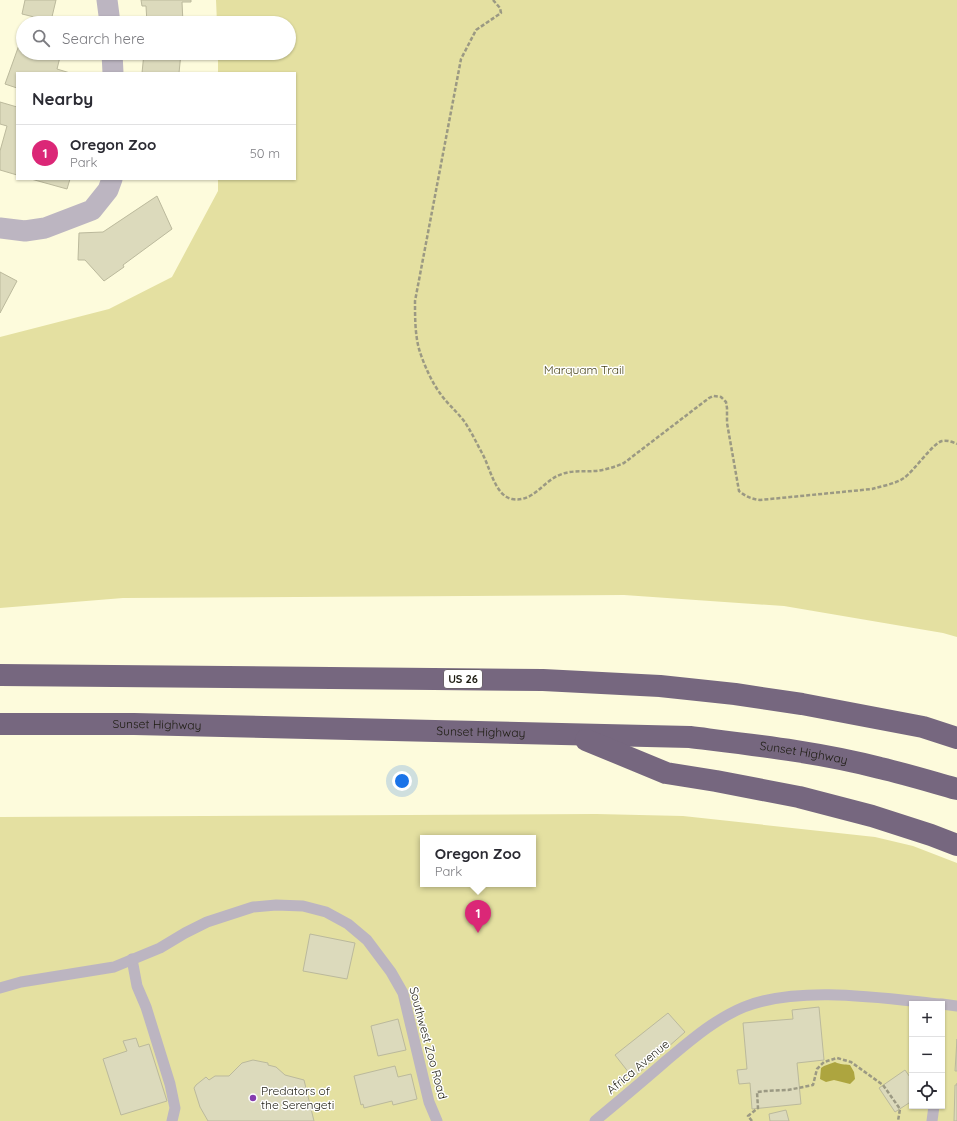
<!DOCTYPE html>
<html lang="en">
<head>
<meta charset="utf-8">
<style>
	:root { --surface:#fff; --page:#f7f7f7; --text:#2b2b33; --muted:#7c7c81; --line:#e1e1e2; --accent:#db2777 }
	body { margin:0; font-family:Quicksand,sans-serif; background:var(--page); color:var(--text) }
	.controls { position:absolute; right:12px; bottom:12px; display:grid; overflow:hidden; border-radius:0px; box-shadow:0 1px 3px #0004 }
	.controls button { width:36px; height:36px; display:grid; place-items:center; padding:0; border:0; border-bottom:1px solid var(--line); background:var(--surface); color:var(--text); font:20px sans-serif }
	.you { position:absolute; left:402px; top:781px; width:14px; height:14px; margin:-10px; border:3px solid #fff; border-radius:50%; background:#1a73e8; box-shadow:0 0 0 6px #1a73e833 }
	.badge { display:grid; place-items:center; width:26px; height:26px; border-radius:50%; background:var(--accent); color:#fff; font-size:13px; font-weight:700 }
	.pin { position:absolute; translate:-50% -33px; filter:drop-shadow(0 1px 2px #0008) }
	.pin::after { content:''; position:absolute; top:21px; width:14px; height:12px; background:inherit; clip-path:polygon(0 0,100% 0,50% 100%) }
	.popup { position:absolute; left:420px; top:835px; width:116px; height:52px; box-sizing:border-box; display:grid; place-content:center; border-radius:0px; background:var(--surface); filter:drop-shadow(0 1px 3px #0005); font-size:13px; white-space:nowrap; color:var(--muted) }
	.popup b { font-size:15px; color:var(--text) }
	.popup::after { content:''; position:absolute; left:50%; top:100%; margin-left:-8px; border:8px solid transparent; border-top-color:var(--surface) }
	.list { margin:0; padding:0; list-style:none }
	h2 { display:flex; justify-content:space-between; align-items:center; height:52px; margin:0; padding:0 16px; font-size:17px }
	h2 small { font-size:13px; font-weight:400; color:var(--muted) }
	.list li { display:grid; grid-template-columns:26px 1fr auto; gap:12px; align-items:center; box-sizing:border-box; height:56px; padding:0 16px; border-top:1px solid var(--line) }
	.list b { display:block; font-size:15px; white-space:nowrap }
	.list p { margin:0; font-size:13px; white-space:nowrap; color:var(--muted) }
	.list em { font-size:13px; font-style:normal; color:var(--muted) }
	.icon { flex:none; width:22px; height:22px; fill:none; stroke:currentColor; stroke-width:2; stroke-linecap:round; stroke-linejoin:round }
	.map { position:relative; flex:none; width:957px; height:1121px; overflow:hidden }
	.search { position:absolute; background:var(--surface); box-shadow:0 1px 3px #0004; left:16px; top:16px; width:280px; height:44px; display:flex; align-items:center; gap:10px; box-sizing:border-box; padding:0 14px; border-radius:22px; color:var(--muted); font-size:15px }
	.panel { position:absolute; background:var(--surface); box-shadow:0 1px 3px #0004; left:16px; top:72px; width:280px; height:108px; border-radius:0px }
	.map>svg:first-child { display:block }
	.green { fill:#e4e0a1; fill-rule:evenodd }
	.water { fill:#ada53f }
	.building { fill:#dcdabc; stroke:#bbb99c }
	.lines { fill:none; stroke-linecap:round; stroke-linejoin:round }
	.path { stroke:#9b9983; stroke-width:2.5; stroke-dasharray:4 2; stroke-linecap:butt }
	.service { stroke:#bcb5c1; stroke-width:11 }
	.minor { stroke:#bcb5c1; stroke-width:21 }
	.motorway { stroke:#76677f; stroke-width:22 }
	.poi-dot { fill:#863cae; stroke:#fff; stroke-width:1.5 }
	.labels { text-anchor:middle; stroke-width:3; stroke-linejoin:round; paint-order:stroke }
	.shield { fill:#fff; stroke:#605f58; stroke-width:1 }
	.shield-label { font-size:11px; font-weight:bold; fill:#1c1b10 }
	.park-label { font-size:12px; fill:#49451b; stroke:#fff }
	.street-label { font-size:12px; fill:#1c1b10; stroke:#fff }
	.poi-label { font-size:12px; fill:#1c1b10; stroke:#fff; text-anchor:start }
</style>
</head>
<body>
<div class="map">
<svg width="957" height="1121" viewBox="0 0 957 1121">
	<rect width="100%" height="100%" fill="#fdfbdc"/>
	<g class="green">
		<polygon points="216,0 957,0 957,637 943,633 784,606 624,595 123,598 0,608 0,337 109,309 172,277 218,191 218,179 295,179 295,73 218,73 218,53 289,53 289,23 217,23"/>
		<path d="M596 814 683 816 875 837 913 846 957 863V1121H0V817ZM423 838H533V884H423ZM912 1004H942V1106H912Z"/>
	</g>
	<path class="water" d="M835 1062C841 1065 844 1064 850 1065L854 1072 855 1079 850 1084 834 1080 826 1082 820 1079 821 1068 824 1066Z"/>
	<g class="building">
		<polygon points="25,0 56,0 51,21 22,14"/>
		<polygon points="141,0 191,0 191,2 182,2 183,23 147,23 146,6 142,6"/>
		<polygon points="23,34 23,53 61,53 57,69 70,73 17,73 17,88 5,84"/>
		<polygon points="144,53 181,53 179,73 142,73"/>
		<polygon points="0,102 17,107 17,175 0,170 0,151 7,126 0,124"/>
		<polygon points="31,179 70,179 67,189"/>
		<polygon points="157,196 172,229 123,265 124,267 104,281 85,260 78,260 79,233 103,232"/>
		<polygon points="0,272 17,281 0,313"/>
		<polygon points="310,934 355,943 347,979 303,971"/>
		<polygon points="819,1007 824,1060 797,1063 801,1104 752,1109 750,1083 739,1084 737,1070 747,1069 743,1023 793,1019 792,1010"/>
		<polygon points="668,1013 685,1032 633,1078 615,1055"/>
		<polygon points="398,1019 406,1050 378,1056 371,1026"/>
		<polygon points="136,1038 139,1047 149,1044 167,1101 121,1115 103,1059 127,1051 123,1041"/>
		<polygon points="957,1039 957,1071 955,1071"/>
		<polygon points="253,1060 268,1063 268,1065 276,1067 285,1075 304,1080 314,1121 208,1121 200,1107 194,1088 196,1085 206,1077 209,1080 215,1076 229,1076 242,1063"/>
		<polygon points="395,1066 398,1077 411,1074 417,1099 393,1105 392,1101 364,1108 363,1104 361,1105 354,1076"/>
		<polygon points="905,1070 912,1080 912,1101 895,1112 879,1088"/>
		<polygon points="957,1083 957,1121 954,1121 955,1085 957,1085"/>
		<polygon points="786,1110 789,1121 770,1121 769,1114"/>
	</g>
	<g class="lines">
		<g class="path">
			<path d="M493 0 500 8 501 13 476 30 461 59 415 301C415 317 415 334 419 349 424 365 432 383 442 396 449 405 457 412 464 421 471 431 476 442 482 453 490 467 495 496 512 499 534 503 543 480 562 474 573 470 584 472 595 471 605 470 615 467 624 463L709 398 713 396 721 397 726 402 727 408V423L739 491C745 496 751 499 760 500L872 489C882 486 895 484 904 478 914 471 933 443 942 441 947 440 953 442 957 444"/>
			<polyline points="752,1121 748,1116 758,1108 757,1092 765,1091 788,1090 813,1085 817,1069 824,1062 837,1058 851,1062 883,1085 900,1109 898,1121"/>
		</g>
		<g class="service">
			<polyline points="132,959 137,986 146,1007 170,1084 175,1108 172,1121"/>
			<polyline points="0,988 21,982 114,967 160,948 185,933 207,922 253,907 276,905 303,906 326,912 348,924 367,940 391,972 403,993 429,1102 437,1121"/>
			<polyline points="942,1004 957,1006"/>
			<path d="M595 1121C619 1101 643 1081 667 1060 691 1040 715 1019 744 1007 799 985 882 998 940 1004"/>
			<polyline points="932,1121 934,1106"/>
		</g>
		<g class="minor">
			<polyline points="107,0 110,23"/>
			<polyline points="112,53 113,73"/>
			<polyline points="0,228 25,231 45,228 92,210 108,190 112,179"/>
		</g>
		<g class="motorway">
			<polyline points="0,675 543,680 660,686 735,694 802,704 923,727 957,738"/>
			<path id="s1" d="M0 724H134L690 737C754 745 818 752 880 768 906 774 932 782 957 789"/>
			<polyline points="586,740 666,773 716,781 799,797 872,816 931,835 957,845"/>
		</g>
	</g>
	<circle class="poi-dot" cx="253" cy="1098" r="4"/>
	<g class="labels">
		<rect class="shield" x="444" y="670" width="38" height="18" rx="3"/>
		<g class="shield-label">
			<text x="463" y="683">US 26</text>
		</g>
		<g class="park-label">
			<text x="584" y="374">Marquam Trail</text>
		</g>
		<g class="street-label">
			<text dy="4" stroke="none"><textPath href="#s1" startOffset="157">Sunset Highway</textPath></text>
			<text dy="4" stroke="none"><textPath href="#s1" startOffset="481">Sunset Highway</textPath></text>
			<text dy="4" stroke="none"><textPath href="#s1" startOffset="805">Sunset Highway</textPath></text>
			<text transform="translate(428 1043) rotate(75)" y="4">Southwest Zoo Road</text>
			<text transform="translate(638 1067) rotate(-40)" y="4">Africa Avenue</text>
		</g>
		<g class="poi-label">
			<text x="261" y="1095">Predators of<tspan x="261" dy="14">the Serengeti</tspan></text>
		</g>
	</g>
</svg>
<div class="controls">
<button>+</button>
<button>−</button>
<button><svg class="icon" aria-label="locate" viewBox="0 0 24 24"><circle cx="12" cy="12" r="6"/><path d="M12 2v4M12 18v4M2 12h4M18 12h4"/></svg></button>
</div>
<div class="you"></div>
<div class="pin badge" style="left:478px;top:933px">1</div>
<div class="popup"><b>Oregon Zoo</b>Park</div>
<div class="search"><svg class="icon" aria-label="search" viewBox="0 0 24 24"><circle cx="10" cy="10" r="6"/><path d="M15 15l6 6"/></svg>Search here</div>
<section class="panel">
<h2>Nearby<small></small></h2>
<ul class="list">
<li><span class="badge">1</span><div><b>Oregon Zoo</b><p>Park</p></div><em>50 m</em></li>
</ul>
</section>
</div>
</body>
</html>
